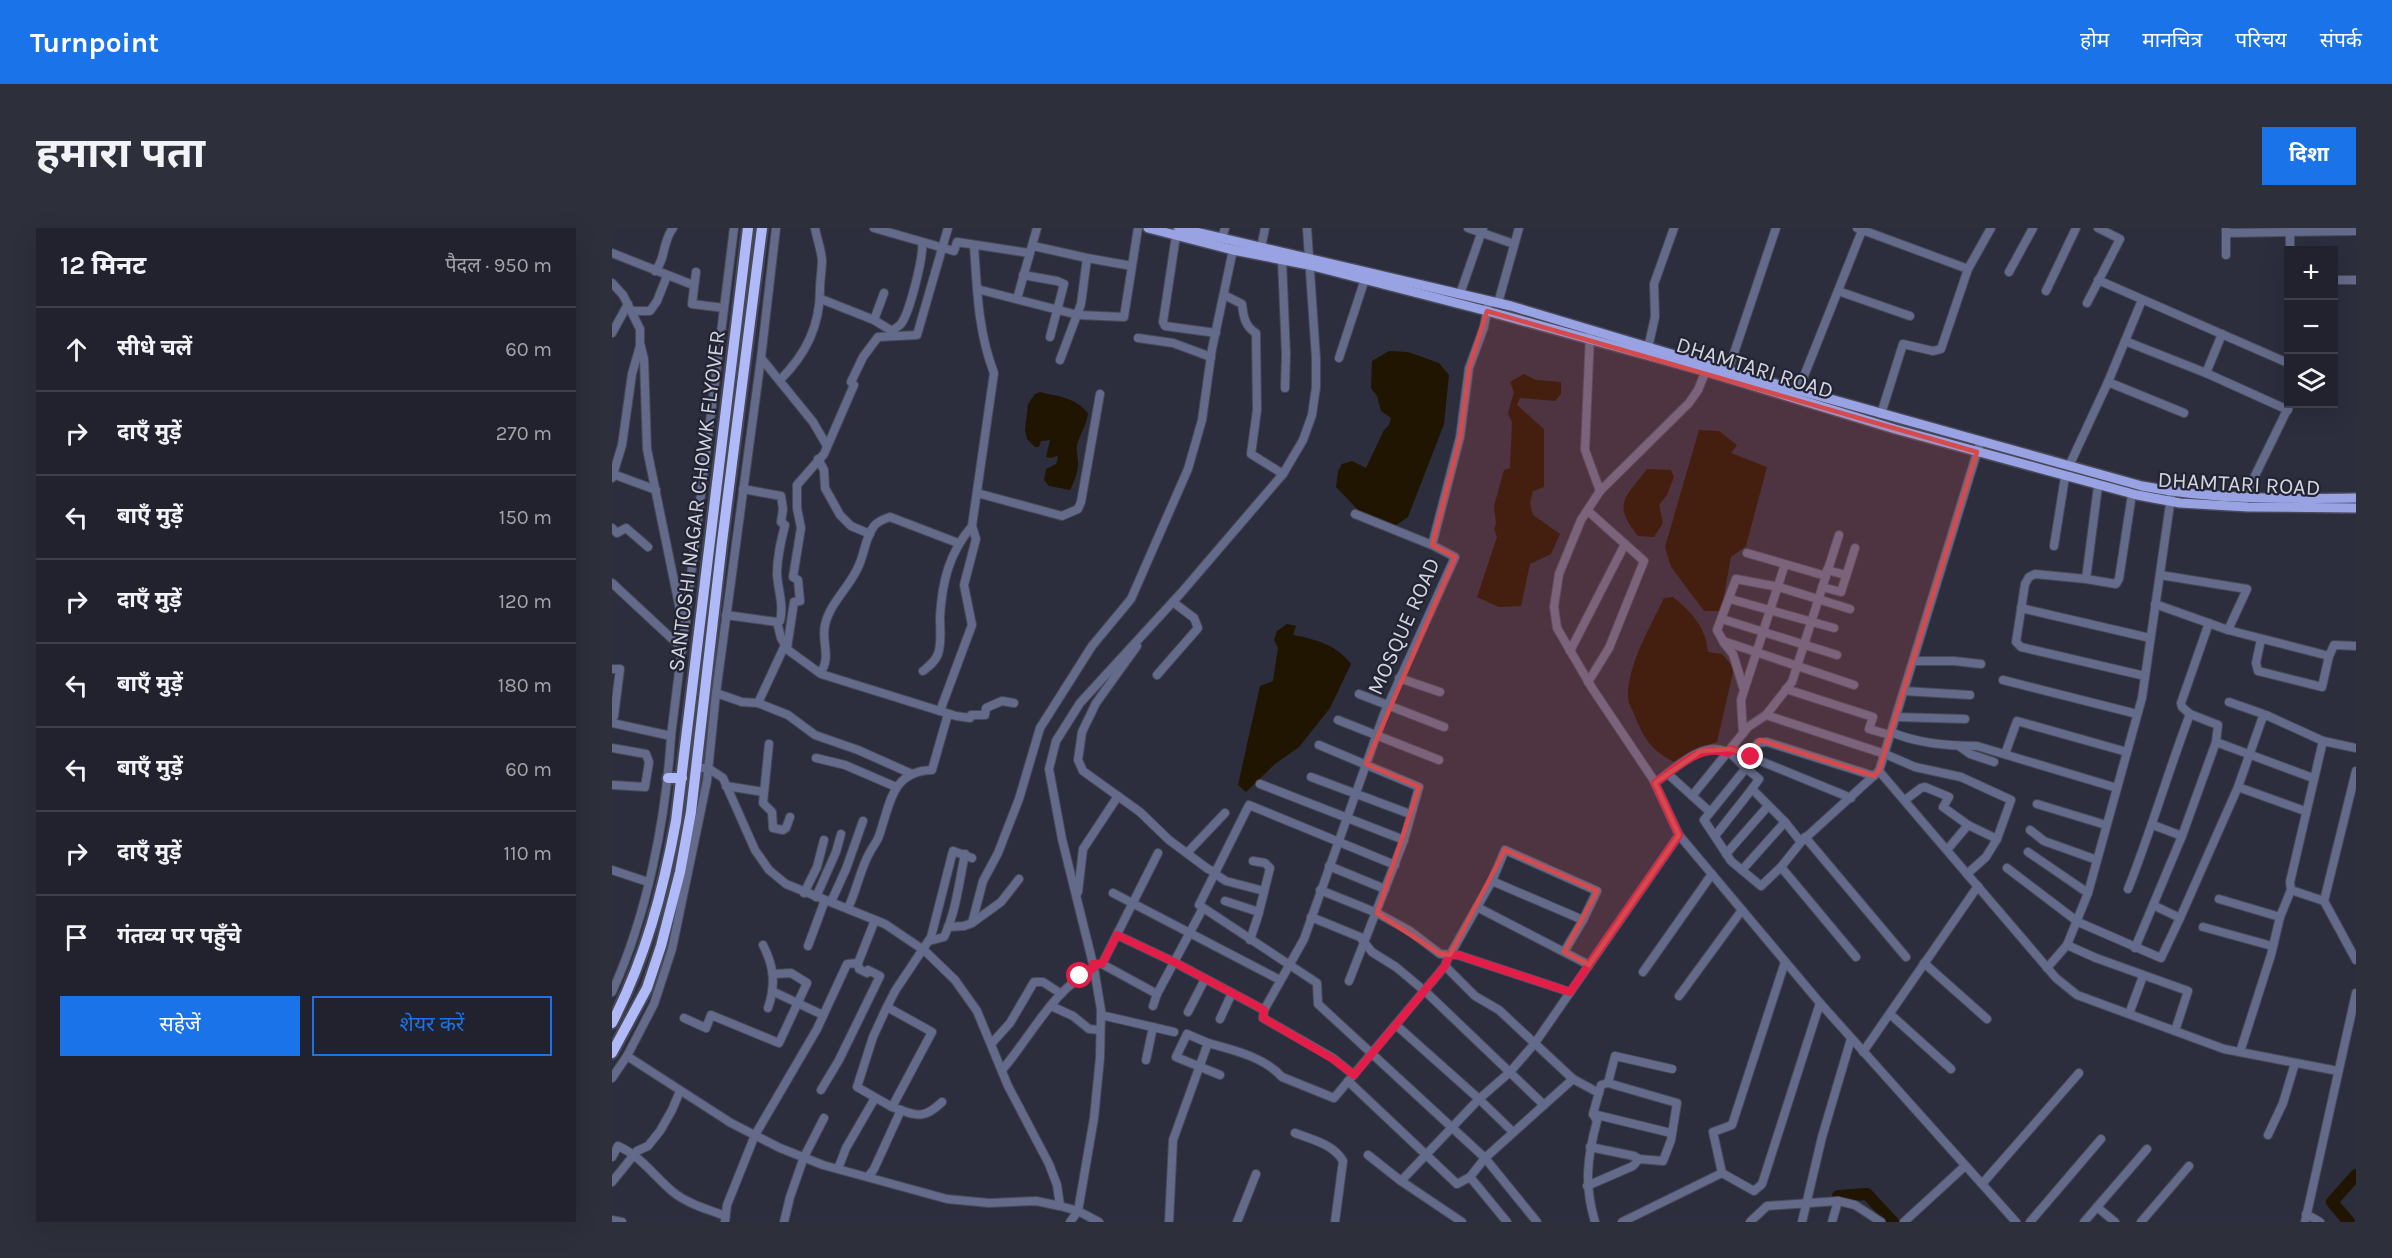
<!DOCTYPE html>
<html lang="hi">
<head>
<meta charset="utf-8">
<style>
	:root { --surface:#21222e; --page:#2d2f3a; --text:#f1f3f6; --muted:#a2a4aa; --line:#3e3f4a; --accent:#1a73e8 }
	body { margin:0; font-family:Karla,"Noto Sans Devanagari",sans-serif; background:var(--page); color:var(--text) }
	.controls { position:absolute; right:18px; top:18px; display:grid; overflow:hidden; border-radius:0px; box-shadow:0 6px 24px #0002 }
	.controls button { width:54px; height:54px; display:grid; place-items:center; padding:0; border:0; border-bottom:2px solid var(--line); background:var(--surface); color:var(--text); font:30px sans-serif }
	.stop { position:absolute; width:18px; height:18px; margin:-14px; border:4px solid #e11d48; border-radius:50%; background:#fff }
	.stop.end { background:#e11d48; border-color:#fff; box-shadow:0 2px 6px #0008 }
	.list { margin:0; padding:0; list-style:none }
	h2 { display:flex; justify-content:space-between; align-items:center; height:78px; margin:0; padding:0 24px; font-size:26px }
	h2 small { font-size:20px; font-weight:400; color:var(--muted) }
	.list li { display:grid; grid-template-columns:39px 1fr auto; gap:18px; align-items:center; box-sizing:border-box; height:84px; padding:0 24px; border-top:2px solid var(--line) }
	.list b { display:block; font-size:22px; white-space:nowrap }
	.list em { font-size:20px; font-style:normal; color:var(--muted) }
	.actions { display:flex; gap:12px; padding:18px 24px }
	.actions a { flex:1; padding:14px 0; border:2px solid var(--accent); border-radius:0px; text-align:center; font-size:21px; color:var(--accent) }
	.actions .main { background:var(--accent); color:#fff }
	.icon { flex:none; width:33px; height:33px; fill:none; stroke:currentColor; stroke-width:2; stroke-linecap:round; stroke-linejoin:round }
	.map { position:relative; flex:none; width:1744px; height:994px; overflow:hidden; border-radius:0px }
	header { display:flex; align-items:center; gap:36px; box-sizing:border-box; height:84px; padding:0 30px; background:var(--accent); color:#fff }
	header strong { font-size:28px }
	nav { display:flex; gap:33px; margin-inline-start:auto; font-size:21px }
	.intro { display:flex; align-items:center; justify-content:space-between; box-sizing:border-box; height:144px; padding:0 36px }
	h1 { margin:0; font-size:42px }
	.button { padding:15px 27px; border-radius:0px; background:var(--accent); color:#fff; font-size:21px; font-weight:700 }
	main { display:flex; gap:36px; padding:0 36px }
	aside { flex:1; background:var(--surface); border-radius:0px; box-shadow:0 6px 24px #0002 }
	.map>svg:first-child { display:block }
	.water { fill:#201501 }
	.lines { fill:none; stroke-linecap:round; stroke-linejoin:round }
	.river { stroke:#201501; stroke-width:12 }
	.minor-casing { stroke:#474958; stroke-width:10 }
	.major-casing { stroke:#474958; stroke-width:12 }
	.highway-casing { stroke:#474958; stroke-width:14 }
	.minor { stroke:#646a89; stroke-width:8 }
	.major { stroke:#99a2e2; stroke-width:9 }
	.highway { stroke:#b0baf8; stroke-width:10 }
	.route { stroke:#e11d48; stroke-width:8 }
	.marked { fill:#d54a4c; fill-opacity:0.2; stroke:#d54a4c; stroke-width:4.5; stroke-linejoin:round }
	.labels { text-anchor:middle; stroke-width:4.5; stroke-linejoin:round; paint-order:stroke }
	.street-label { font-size:22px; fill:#d2d4de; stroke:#222433 }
</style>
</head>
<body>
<header>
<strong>Turnpoint</strong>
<nav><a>होम</a><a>मानचित्र</a><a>परिचय</a><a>संपर्क</a></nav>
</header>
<div class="intro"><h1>हमारा पता</h1><a class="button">दिशा</a></div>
<main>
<aside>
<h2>12 मिनट<small>पैदल · 950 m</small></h2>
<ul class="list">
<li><svg class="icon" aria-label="ahead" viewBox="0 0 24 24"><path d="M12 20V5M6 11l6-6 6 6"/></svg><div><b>सीधे चलें</b></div><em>60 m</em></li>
<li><svg class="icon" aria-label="right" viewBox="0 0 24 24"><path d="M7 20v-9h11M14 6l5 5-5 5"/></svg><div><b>दाएँ मुड़ें</b></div><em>270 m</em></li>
<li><svg class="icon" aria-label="left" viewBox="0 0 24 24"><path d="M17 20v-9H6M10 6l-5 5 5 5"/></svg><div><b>बाएँ मुड़ें</b></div><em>150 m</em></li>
<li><svg class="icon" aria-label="right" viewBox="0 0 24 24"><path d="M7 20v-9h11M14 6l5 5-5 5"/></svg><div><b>दाएँ मुड़ें</b></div><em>120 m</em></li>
<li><svg class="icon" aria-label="left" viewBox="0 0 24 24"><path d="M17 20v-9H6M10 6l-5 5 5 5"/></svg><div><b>बाएँ मुड़ें</b></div><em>180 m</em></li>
<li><svg class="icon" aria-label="left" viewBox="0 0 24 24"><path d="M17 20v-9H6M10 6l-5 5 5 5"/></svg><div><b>बाएँ मुड़ें</b></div><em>60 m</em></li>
<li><svg class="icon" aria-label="right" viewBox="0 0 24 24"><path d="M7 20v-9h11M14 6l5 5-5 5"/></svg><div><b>दाएँ मुड़ें</b></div><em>110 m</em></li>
<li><svg class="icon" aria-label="arrive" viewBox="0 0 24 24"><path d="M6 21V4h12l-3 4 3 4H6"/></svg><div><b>गंतव्य पर पहुँचे</b></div></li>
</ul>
<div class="actions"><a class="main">सहेजें</a><a>शेयर करें</a></div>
</aside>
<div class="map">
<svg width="1744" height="994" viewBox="0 0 1744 994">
	<rect width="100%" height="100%" fill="#2c2e3e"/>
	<g class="water">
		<polygon points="777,123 796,124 827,135 837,147 832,196 796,289 780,300 751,287 724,259 726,243 730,236 740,233 754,240 772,202 777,197 779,190 769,183 765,168 759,160 760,133"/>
		<polygon points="912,146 924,152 949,154 949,166 943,173 908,170 905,177 932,201 932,259 921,263 918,275 921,287 948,306 939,326 918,336 909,378 887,379 865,369 885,309 882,301 884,296 882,278 892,242 898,240 900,194 896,185 902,164 898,154"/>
		<path d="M428 164C448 169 462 169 476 185 475 197 468 205 465 217 464 224 466 228 466 235 466 245 462 254 458 262L437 258 432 252 434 241 444 236 446 230 445 228 438 230 434 229 438 212 429 213 427 219H423L415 211 413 202 416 176 423 166Z"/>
		<polygon points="1087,202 1107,203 1125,217 1119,225 1155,239 1134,318 1119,329 1109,383 1092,383 1059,339 1053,319"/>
		<path d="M1035 241 1059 242 1062 249 1055 267 1047 277 1051 295 1042 309 1026 308C1000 276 1013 270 1035 241Z"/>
		<path d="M1061 369C1080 385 1094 399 1096 424L1110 426 1122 440 1105 514 1081 522 1062 534C1039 522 1032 511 1022 486 1020 481 1016 475 1016 469 1015 438 1039 397 1052 370Z"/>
		<path d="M675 396 684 398 681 407C703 411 725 417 739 436L718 480 687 519 663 536 634 564 626 557 648 458 661 453 666 420 662 412 665 403Z"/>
	</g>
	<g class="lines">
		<g class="river">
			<polyline points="1226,968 1255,966 1281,994"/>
			<polyline points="1737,994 1720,974 1744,947"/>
		</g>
		<g class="minor-casing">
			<g id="minor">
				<polyline points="262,0 342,23 345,14 417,25"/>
				<polyline points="856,0 902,16"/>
				<polyline points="1245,0 1356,41"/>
				<polyline points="565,1 551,94 553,98 604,105"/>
				<polyline points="1614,1 1614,27"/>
				<polyline points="1614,5 1744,3"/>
				<polyline points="1678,5 1678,22"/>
				<polyline points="610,10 613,0"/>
				<polyline points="421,18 475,30 520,38"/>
				<polyline points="649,20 653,0"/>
				<polyline points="0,25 81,57"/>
				<polyline points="670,32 674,126 673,160"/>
				<path d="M43 43C54 31 50 14 61 0"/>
				<polyline points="84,44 80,76 112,80"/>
				<polyline points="1397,44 1421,0"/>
				<polyline points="411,47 445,53 452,56 438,109"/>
				<polyline points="1486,52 1676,135"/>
				<polyline points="1722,52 1744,52"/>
				<polyline points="0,55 11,67 28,101 28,118 20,146 10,217 0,250"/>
				<polyline points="365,61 466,87 512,89 526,0"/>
				<polyline points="1226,63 1298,88"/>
				<polyline points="1434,63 1464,0"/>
				<polyline points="848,66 871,0"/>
				<path d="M612 67 630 76C631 87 633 99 644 105L645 182 639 226 671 246"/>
				<path d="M209 71 262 92 280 103C281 102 287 98 288 97 297 88 312 28 310 14"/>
				<polyline points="405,71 425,0"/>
				<polyline points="886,75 907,0"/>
				<polyline points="1475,75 1508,11 1486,0"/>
				<polyline points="20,83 38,83 45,73 55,48"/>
				<polyline points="262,92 272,65"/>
				<polyline points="0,105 16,76"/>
				<polyline points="978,106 973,222 988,263"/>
				<polyline points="526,110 561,115 599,129"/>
				<polyline points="1513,113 1594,145 1676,182"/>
				<polyline points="28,115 32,131 35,221 68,382 74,394"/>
				<polyline points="1036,120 1043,89 1042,56 1062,0"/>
				<polyline points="149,130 201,194 215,218"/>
				<polyline points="727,130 753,51"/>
				<polyline points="448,132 469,76 475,30"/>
				<polyline points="1095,140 1086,162 1077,175 988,263 969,292 947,346 942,379 945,400 980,460 1041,551 1067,607 1208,775 1404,994"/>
				<polyline points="1116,143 1164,0"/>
				<polyline points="1594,145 1610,106"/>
				<path d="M168 152C194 126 208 98 208 61 208 51 210 42 210 32 209 21 205 11 203 0"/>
				<polyline points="1496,154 1572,185"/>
				<polyline points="1186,163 1251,0"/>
				<polyline points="1269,186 1291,116 1321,123 1329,121 1356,41 1379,0"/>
				<polyline points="206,231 212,242 213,260 228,287 239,298 258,306"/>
				<polyline points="1457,238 1496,154 1530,72"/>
				<polyline points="1,246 44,262"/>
				<path d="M131 261 169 268 171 281 169 294 173 297C169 313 165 329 165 346 166 362 172 377 168 393L165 394"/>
				<polyline points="365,265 450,288 466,281 469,274 488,166"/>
				<polyline points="1520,266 1507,351 1504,356 1474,351 1423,346 1417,349 1413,356 1404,414 1409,419 1533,448"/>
				<polyline points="1632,270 1678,176"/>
				<polyline points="976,283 1032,333 997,420 976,454"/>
				<polyline points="743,286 820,317"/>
				<polyline points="0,300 5,305 14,300 36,319"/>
				<polyline points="1442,318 1453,249"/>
				<polyline points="1135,325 1173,336"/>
				<polyline points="1215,342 1234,347"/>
				<polyline points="1548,347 1635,361 1616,402"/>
				<polyline points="1474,351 1486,258"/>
				<polyline points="0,355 71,421"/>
				<polyline points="1210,359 1229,364 1243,320"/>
				<polyline points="1118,371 1222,400"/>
				<polyline points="1543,376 1616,402 1717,428"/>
				<polyline points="1409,380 1538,410"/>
				<polyline points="1238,381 1167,359 1124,351 1105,402 1111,413 1242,457"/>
				<polyline points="114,387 165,394 169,410 176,422 209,446 344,488 358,490 359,487 373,487 374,480 390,473 402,475"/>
				<polyline points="1110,391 1225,427"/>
				<polyline points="1649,411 1644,435 1646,443 1710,459 1717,428 1722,417 1744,418"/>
				<polyline points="1112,415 1121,426 1132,462"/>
				<polyline points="525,418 484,475 470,504 466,532 471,543 528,584 557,612 596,641 603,644"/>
				<polyline points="175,420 182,374 188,373 186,352 181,349 189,300 185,280 185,257 212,226 242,157 239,154 251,129 266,109 305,107 336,0"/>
				<polyline points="958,423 1013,316"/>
				<polyline points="1301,433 1342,433 1369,436"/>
				<polyline points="0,441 8,441 2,488"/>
				<path d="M311 443C317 438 323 434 326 426 330 415 328 400 328 389 330 354 337 325 360 298"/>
				<path d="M208 445C220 430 209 414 213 397 218 374 239 358 247 337 253 324 253 310 262 298 266 293 272 291 278 289L346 315"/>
				<polyline points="545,447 586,400 582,390 561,374"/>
				<polyline points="787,450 828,464"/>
				<polyline points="1391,452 1525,486"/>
				<polyline points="1174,461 1261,489 1257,501 1278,507"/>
				<polyline points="1292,463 1358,467"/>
				<polyline points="104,465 130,474 146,475 176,487 203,507 246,522 300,546"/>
				<polyline points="747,466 832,499"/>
				<polyline points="1617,474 1654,487"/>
				<polyline points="146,475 173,417"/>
				<path d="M328 483 360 397 352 357 364 311 360 298 382 145C366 104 365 61 362 17"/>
				<polyline points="1154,487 1273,526 1303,539 1349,549 1399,572 1385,611 1374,629 1355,646"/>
				<polyline points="1284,489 1353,491"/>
				<polyline points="726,492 827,532"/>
				<polyline points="0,495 59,508"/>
				<path d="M1279 504C1304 515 1338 518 1365 518L1505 560"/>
				<polyline points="1131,505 1129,472 1173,336 1214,348"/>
				<polyline points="1604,514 1701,550"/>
				<polyline points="157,516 151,575 160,584 161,600 171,602 174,600 178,589"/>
				<polyline points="707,517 807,559 792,612 737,753"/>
				<polyline points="1347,518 1358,526 1382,534"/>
				<polyline points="0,520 34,526 37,534 33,559 1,557"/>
				<polyline points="1119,521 1239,570"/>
				<polyline points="1393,526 1405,493 1515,524"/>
				<polyline points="1139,529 1146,515 1155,514 1262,548"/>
				<polyline points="204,530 233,537 284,559"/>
				<polyline points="84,540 96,540 111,550 143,622 157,642 174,656 273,696 313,723 343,752 365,783 396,858 437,936 445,957 448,978"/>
				<polyline points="1134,540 1147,551 1140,561 1173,594"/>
				<polyline points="1267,543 1367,218"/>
				<polyline points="1744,543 1712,673 1744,732"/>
				<polyline points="1056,546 1098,584"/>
				<polyline points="699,549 798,586"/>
				<path d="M1043 555C1063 541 1094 508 1120 527 1125 531 1129 536 1134 540L1092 592 1119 633 1149 658 1169 639 1189 614 1267 543 1444 750 1465 767 1612 821 1726 843"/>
				<polyline points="648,556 792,612"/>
				<polyline points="114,558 152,564"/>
				<polyline points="1626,559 1693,583"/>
				<polyline points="1080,568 1136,499 1154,487 1180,454 1227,307"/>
				<polyline points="1293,572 1309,560 1313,559 1337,569 1331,579 1356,597"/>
				<polyline points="1425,576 1494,597"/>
				<polyline points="1541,597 1570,608"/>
				<polyline points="1418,602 1432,613 1485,632"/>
				<polyline points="1103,608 1140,561"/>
				<polyline points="1193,609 1294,729"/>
				<polyline points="1335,622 1356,597 1385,611"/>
				<polyline points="1416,624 1476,665"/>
				<polyline points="575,625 613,585"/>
				<polyline points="1114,626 1156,578"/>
				<polyline points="783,637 637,577 587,677 705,755 706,776 873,930 925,994"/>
				<polyline points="717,638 773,661"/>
				<polyline points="1169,639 1244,729"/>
				<polyline points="1395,640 1466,694 1549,730 1568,690"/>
				<polyline points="0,642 36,654"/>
				<polyline points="1130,642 1173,594 1189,614"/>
				<polyline points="603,646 614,653 652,663"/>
				<polyline points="880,653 893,622 985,663 971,692"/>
				<path d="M1516 661C1539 603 1556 544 1578 486"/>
				<polyline points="708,662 765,685 798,703 828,726 846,727 958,764"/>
				<polyline points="1679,662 1712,673"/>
				<polyline points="466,664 471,621 506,568"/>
				<polyline points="192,665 205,639 212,612"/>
				<polyline points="501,665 668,752"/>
				<polyline points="204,669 224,624 229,606"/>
				<polyline points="1607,671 1668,689"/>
				<polyline points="613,673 647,684"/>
				<polyline points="219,674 234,641 251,593"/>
				<polyline points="1541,677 1568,690 1626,559 1650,491 1654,487 1711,513 1744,520"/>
				<path d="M236 680C245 662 248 641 258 624 261 618 265 614 267 608 278 577 279 543 320 542L336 486"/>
				<polyline points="699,689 748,709 760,724 784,739 815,765 932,877"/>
				<polyline points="360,695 389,674 407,651"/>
				<polyline points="336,699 352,698 360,695 371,653 386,625 407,571 428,500 480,418 519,371 576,241 590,192 600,121 622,17"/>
				<polyline points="1591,699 1660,718"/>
				<polyline points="505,707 562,734 652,782 651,790 721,830 742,847"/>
				<polyline points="638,712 646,688 658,640 653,635 641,633"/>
				<path d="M317 713 332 709C344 684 347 654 353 626"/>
				<path d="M151 717C162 738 164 757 156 780"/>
				<polyline points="1455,717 1484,730 1576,763 1563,803"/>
				<polyline points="196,718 213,672"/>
				<polyline points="1523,720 1570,608 1604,514 1606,497 1578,486 1570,479 1569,475 1597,395"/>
				<polyline points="952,724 971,692 880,653 865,679 977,737"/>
				<polyline points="838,727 865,679"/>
				<polyline points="1312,735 1375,791"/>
				<polyline points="481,736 490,736 545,766 591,680"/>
				<polyline points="490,736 546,625"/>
				<polyline points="1435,740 1455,717 1476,665 1530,470 1559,269"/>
				<polyline points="1031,744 1100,646"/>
				<polyline points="160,763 211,787"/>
				<path d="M0 764C35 688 54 591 59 508L122 0"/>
				<polyline points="1067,768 1130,682"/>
				<polyline points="439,778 461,788 477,801 488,802"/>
				<polyline points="541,778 545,766"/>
				<path d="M275 779 320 804 280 879C304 887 310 893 330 874"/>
				<polyline points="652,782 692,711 772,486 843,329 820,317 848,209 857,140 872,99 876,77"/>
				<polyline points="576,784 593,751"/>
				<polyline points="1278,786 1339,841"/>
				<polyline points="1517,786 1531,748"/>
				<polyline points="489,787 562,804"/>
				<polyline points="72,790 94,800 99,787 167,815 195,755 179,745 161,746"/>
				<polyline points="608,791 620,765"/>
				<polyline points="784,797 867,871 901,904"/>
				<polyline points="596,815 575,806 564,829 608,847"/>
				<polyline points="379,816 398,795 422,754 431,754 448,765"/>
				<polyline points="1251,824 1366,658"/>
				<polyline points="1628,824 1659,727 1668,689 1679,662 1678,654 1711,513"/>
				<polyline points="15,828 119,895 168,920 211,937 335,971 377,975 424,973 448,978 466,983 487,994"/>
				<polyline points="534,832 541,799"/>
				<path d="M390 842C420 807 440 763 482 740"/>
				<polyline points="0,850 15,828 42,776 60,721 95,553 104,465 149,130 164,0"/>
				<polyline points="961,851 987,865"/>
				<polyline points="736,853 845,956 858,949 873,930 961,851 887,782 863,768 833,738"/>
				<polyline points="209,862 227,832 268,748 256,742 255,745 247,741 246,735"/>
				<polyline points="280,879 245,859 261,809 272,785 283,763 319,709 341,623 360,630"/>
				<polyline points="981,886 1059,905"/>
				<path d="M683 905C701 912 721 916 731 933L723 994"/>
				<polyline points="1656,907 1671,875 1683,835"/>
				<polyline points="978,919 1022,928 1027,931 1051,933 1059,912 1065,875 996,855"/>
				<polyline points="756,927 789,953 850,994"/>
				<path d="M0 929 6 918C29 928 42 948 61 964 76 976 95 981 113 988"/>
				<polyline points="226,941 234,920 263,870"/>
				<polyline points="1110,945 1142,963 1150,956 1208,775"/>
				<polyline points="256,949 262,941 289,882"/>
				<polyline points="858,949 895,994"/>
				<polyline points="789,953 867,871 898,844 923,815 1067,607"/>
				<polyline points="0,954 25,923 36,918 48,903 60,882 68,863"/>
				<polyline points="1370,956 1467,845"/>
				<polyline points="975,958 1021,938 1027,931"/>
				<polyline points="1485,979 1503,994"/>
				<polyline points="1694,986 1708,994"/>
				<polyline points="0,992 10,994"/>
				<polyline points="113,994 115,977 143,907 205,801 235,736 246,735 263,692"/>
				<polyline points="172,994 178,969 192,929 212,890"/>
				<polyline points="458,994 466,983 482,890 488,830 489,782 482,740 450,611 437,541 444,513 468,475 569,365 671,246 691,212 700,187 704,159 704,130 695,0"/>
				<path d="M557 994 561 912 596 815C622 822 652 829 670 849L722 870 833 738 837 727"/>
				<polyline points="625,994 644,946"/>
				<path d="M983 994C972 957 975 930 985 893L981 886 989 857 996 855 1003 828 1060 841"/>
				<polyline points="1010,994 1110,945 1101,904 1120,897 1173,734"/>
				<polyline points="1138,994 1155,978 1226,973 1243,977 1269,994"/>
				<polyline points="1190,994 1210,909 1239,811"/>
				<polyline points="1220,994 1226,973"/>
				<polyline points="1292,994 1353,938"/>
				<polyline points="1418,994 1489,911"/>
				<polyline points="1472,994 1535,921"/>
				<polyline points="1529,994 1577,938"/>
				<polyline points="1693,994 1744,765"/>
			</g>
		</g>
		<g class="major-casing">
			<g id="major">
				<polyline points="536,0 621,22 697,37 875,83 1093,143 1283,201 1525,267 1568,275 1636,279 1744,280"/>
				<path d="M567 0 899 78 1096 137 1530 258C1601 272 1672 271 1744 270"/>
			</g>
		</g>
		<g class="highway-casing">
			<g id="highway">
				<polyline points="56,550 70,550"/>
				<path d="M0 795C33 731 51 664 64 593L136 0"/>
				<polyline points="0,825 35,760 49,718 68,644 79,584 110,314 150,0"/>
			</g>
		</g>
		<use href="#minor" class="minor"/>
		<use href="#major" class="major"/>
		<use href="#highway" class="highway"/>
	</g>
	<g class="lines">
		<path class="route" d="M468 748 482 740 481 736H490L505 707 562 734 652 782 651 790 721 831 742 847 833 738 837 727H846L958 764 1067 607 1043 555C1065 540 1088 515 1116 525L1119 521 1139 529"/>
	</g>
	<path class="marked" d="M875 83 1365 224 1267 543 1262 548 1148 512 1139 529 1119 521 1089 523 1043 555 1067 607 977 737 952 724 985 663 893 622 838 727 828 726 765 685 807 559 754 536 843 329 820 317 848 209 857 140Z"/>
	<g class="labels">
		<g class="street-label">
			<text transform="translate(1143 139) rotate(17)" y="8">DHAMTARI ROAD</text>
			<text transform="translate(1627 255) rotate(3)" y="8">DHAMTARI ROAD</text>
			<text transform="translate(84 273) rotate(-83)" y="8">SANTOSHI NAGAR CHOWK FLYOVER</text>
			<text transform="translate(791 398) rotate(-66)" y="8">MOSQUE ROAD</text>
		</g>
	</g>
</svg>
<div class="controls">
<button>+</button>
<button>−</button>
<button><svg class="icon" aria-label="layers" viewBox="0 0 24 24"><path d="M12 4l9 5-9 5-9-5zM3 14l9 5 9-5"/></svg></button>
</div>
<div class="stop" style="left:468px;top:748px"></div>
<div class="stop end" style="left:1139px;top:529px"></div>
</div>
</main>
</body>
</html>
